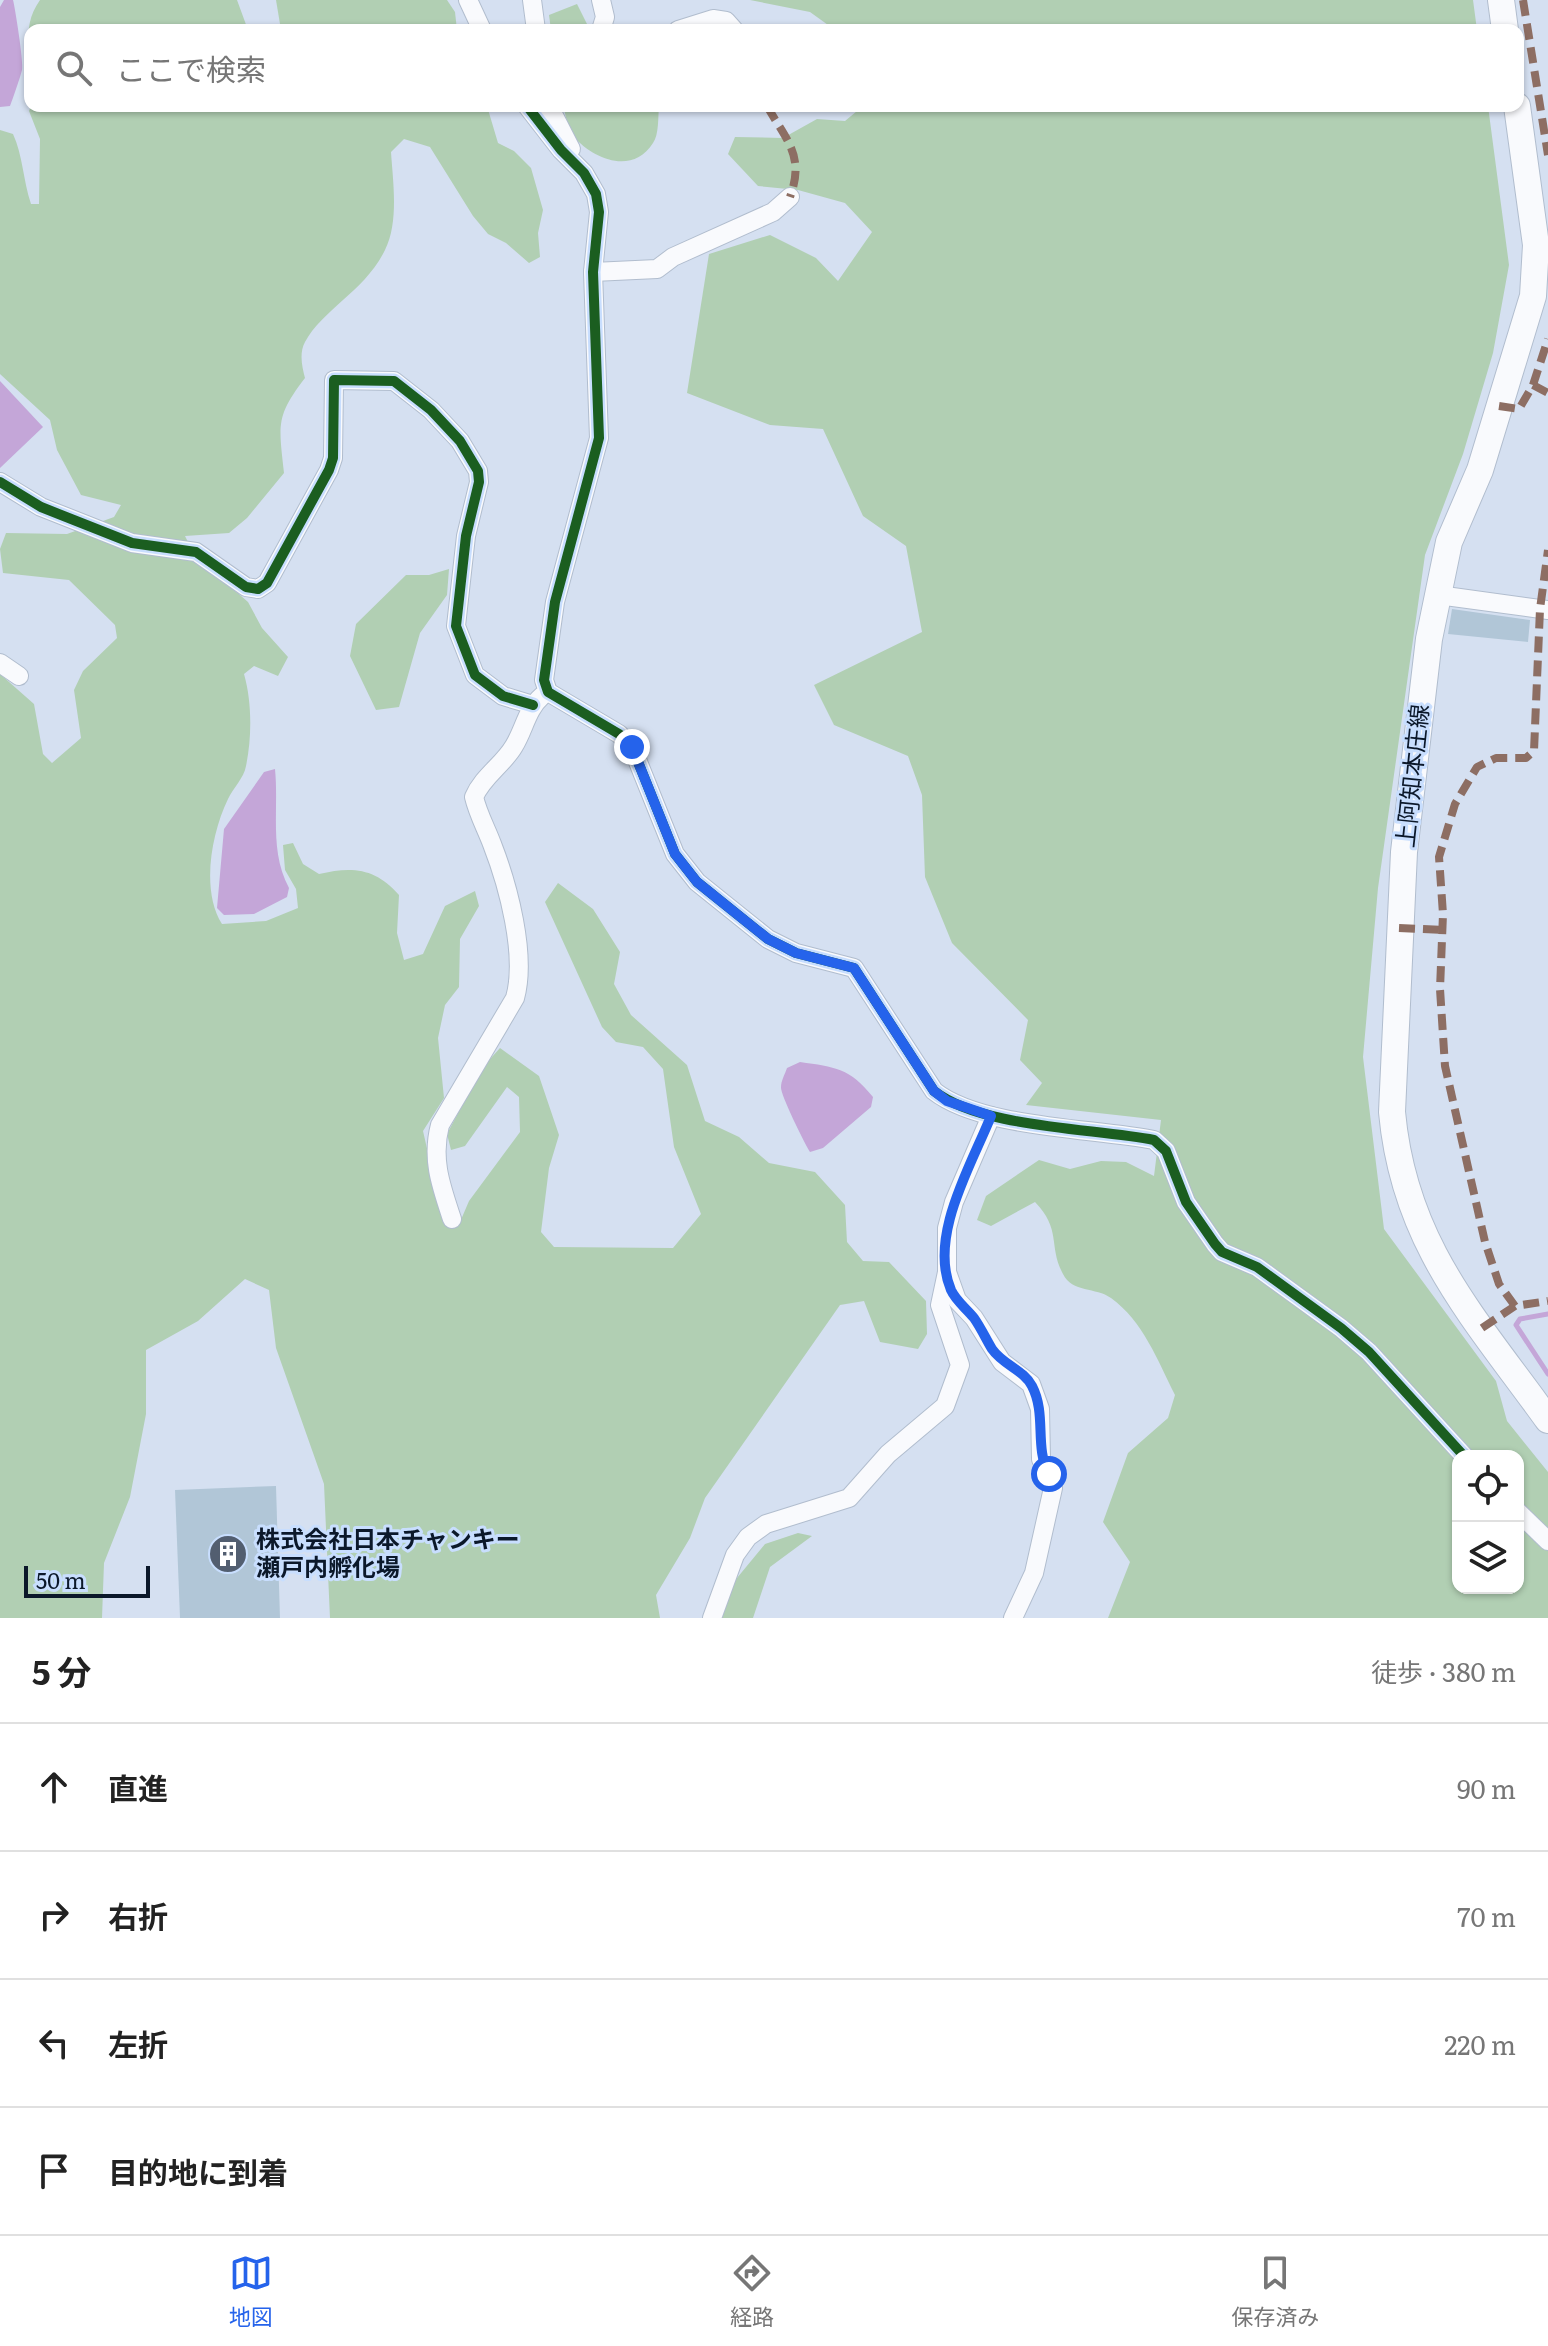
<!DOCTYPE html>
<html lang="ja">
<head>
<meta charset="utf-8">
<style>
	:root { --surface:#fff; --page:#f6f6f6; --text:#222; --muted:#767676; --line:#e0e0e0; --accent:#2563eb }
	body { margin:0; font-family:Literata,"Noto Sans JP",serif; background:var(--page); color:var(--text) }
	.controls { position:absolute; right:24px; bottom:24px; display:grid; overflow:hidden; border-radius:16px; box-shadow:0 2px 6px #0004 }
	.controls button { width:72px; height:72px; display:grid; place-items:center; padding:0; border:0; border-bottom:2px solid var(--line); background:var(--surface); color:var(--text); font:40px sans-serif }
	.scale { position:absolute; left:24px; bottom:20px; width:126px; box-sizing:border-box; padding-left:8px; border:4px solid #0b182a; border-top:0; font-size:22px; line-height:28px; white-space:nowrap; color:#0b182a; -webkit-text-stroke:6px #c8defe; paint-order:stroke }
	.stop { position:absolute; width:24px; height:24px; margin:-18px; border:6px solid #2563eb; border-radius:50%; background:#fff }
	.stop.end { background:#2563eb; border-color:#fff; box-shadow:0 2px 8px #0008 }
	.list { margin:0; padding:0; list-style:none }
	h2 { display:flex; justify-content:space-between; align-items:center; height:104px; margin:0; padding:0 32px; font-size:34px }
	h2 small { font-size:26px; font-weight:400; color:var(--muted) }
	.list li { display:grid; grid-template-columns:52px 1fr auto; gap:24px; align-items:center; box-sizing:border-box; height:128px; padding:0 32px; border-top:2px solid var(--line) }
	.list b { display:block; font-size:30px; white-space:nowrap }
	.list em { font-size:26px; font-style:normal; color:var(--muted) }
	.icon { flex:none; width:44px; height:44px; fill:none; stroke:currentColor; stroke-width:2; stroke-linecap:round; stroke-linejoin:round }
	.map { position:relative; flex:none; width:1548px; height:1618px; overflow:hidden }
	.search { position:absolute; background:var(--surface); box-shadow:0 2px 6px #0004; left:24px; right:24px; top:24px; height:88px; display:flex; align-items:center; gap:20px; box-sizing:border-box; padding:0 28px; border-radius:16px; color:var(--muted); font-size:30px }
	.sheet { height:616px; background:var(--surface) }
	nav { display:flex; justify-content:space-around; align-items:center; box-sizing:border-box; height:112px; border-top:2px solid var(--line); background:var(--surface); font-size:22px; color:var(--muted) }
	nav a { display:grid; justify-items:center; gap:4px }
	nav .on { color:var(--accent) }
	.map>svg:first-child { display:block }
	.green { fill:#b1cfb3; fill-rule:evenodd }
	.water { fill:#c4a6d8 }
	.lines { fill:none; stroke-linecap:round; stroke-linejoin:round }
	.stream { stroke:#c4a6d8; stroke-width:5 }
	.building { fill:#b1c6d7 }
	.minor-casing { stroke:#b1bdce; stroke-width:20 }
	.secondary-casing { stroke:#b1bdce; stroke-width:28 }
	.minor { stroke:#f9fafd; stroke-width:18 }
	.secondary { stroke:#f9fafd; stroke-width:26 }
	.quiet { stroke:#8d6e63; stroke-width:8; stroke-dasharray:16 8; stroke-linecap:butt }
	.cycleway-casing { stroke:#c8defe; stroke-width:15 }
	.cycleway { stroke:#1b5e20; stroke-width:10 }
	.route { stroke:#2563eb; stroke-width:10 }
	.labels { text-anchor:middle; stroke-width:6; stroke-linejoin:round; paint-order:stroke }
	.street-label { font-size:24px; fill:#0b182a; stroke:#c8defe }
	.poi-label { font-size:24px; font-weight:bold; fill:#0b182a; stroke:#c8defe; text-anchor:start }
</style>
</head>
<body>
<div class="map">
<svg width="1548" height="1618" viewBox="0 0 1548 1618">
	<rect width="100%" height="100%" fill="#d5e0f1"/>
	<g class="green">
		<path d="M40 0H237L248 30H30V48C26 31 30 14 40 0Z"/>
		<polygon points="276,0 447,0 455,12 457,30 281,30"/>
		<polygon points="750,0 1473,0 1477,30 835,30 810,12"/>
		<polygon points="577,4 590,30 551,30 549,15"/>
		<path d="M31 106H487L498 143 514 151 531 168 543 210 538 233 540 257 529 263 506 243 488 234 473 216 430 147 404 139 391 152C393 182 399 222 385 250 365 291 323 309 305 342 299 353 302 367 305 378 275 417 279 425 284 473L247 518 229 533 185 536 195 556 248 602 262 628 288 657 278 676 254 666 244 674C252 702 252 737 246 766 244 778 233 788 228 799 211 834 201 891 222 924L266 921 298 908 296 889 285 870 283 845 293 843 303 864 319 874C352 866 376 868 399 895L397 933 404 960 423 954 445 906 475 891 479 906 460 939 459 987 445 1005 438 1038 444 1098 423 1131 444 1223 460 1222 469 1201 520 1132 519 1097 507 1087 465 1146 451 1150 447 1134 482 1068 500 1048 539 1076 559 1135 549 1168 541 1232 554 1247 673 1248 701 1214 674 1147 663 1069 643 1047 616 1042 602 1027 545 902 558 883 593 909 620 952 614 984 631 1015 687 1065 705 1121 739 1137 769 1163 815 1172 845 1205 847 1242 863 1261 889 1262 926 1301 927 1334 918 1349 880 1342 864 1301 840 1305 705 1498 690 1538 656 1595 660 1618H330L324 1484 276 1348 269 1290 245 1279 198 1321 146 1350V1414L130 1497 104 1563 102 1618H0V674L34 704 43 754 52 763 81 738 74 690 83 671 117 638 115 625 69 580 3 573 0 549 6 533 67 534 114 517 121 505 81 495 57 450 50 420 0 374V130L13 134C23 156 23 180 31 204H39L40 139 29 111Z"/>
		<path d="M563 106H659C658 117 659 135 653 143 633 175 594 160 573 136 567 128 566 115 563 106Z"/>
		<path d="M863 106H1488L1509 265 1493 353 1463 454 1425 555 1378 888 1363 1057 1384 1229 1496 1381 1507 1421 1548 1472V1618H1108L1130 1562 1103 1522 1128 1453 1168 1418 1175 1395C1158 1361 1143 1321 1111 1298 1096 1287 1072 1293 1063 1274 1048 1246 1062 1230 1035 1202L991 1226 977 1220 986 1196 1039 1160 1070 1169 1101 1161 1126 1162 1154 1176 1161 1120 1026 1105 1042 1083 1020 1060 1028 1020 952 943 925 877 922 795 908 756 834 725 814 685 922 632 906 546 863 516 823 429 770 425 687 393 709 254 770 235 816 258 838 281 872 232 845 203 798 190 758 186 728 154 735 137 783 138 817 119 845 121ZM1458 1456H1518V1588H1458Z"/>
		<polygon points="449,569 447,595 420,633 399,707 376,710 350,656 356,624 406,575 429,575"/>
		<polygon points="798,1533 812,1536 770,1567 753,1618 704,1618 765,1544"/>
	</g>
	<g class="water">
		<path d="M4 0H13C15 7 24 64 22 70 20 78 13 98 10 106L0 107V7Z"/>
		<polygon points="0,381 43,427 0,468"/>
		<path d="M275 769C279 810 269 851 289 888L287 897 254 914 224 915 217 908 224 829 264 772Z"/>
		<path d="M800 1062C835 1067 850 1068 873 1097L871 1107 823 1148 810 1152C805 1144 780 1094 781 1087 781 1081 785 1074 787 1068Z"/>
	</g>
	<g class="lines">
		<polyline class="stream" points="1548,1314 1520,1319 1516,1325 1548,1374"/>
	</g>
	<g class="building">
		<polygon points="1452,609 1530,620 1528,642 1448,634"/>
		<polygon points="276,1486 280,1618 180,1618 175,1490"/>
	</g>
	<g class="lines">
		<g class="minor-casing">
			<g id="minor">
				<polyline points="468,0 482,30"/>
				<polyline points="532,0 536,30"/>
				<polyline points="601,0 605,17 601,30"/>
				<polyline points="678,30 713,19 726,21 734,30"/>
				<path d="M527 106 561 150 584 173 596 194 599 212 593 272 599 438 555 602 544 680 548 692 619 734 632 747 675 854 697 882 768 939 796 953 854 968 934 1091C981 1128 1092 1128 1154 1140L1166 1151 1186 1202 1215 1244 1222 1252 1257 1267 1341 1328 1369 1352 1464 1456"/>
				<polyline points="549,106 571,149"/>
				<polyline points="593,272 657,269 673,257 773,212 790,197"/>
				<polyline points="0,482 41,507 132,543 196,552 246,587 258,589 267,583 329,470 333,458 334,380 394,381 431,410 460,441 478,471 479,482 466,536 456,626 475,675 503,696 533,705"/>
				<polyline points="1438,595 1548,610"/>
				<polyline points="0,663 19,676"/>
				<path d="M452 1219C441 1186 431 1159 440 1125L515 998C527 955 508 885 492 844 486 828 478 814 474 797 483 776 503 765 514 746 524 730 527 709 542 696"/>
				<polyline points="947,1272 957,1300 974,1318 1002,1362 1031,1384 1040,1409 1041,1459 1053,1488 1034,1573 1013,1618"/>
				<polyline points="1518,1512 1548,1541"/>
				<polyline points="712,1618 735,1555 748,1537 766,1524 849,1498 888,1454 945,1406 960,1365 940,1305 947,1272 947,1228 954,1202 991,1116"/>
			</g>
		</g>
		<g class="secondary-casing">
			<g id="secondary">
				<polyline points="1501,0 1505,30"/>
				<path d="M1517 106 1536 245 1533 296 1480 470 1449 542 1429 639 1404 852 1392 1112C1404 1244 1474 1317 1548 1420"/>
			</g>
		</g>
		<use href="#minor" class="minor"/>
		<use href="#secondary" class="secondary"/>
		<g class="quiet">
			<polyline points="1523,0 1548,155"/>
			<path d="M767 106C787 141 805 156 790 197"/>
			<polyline points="1533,385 1548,393"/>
			<polyline points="1499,406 1519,409 1533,385 1548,339"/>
			<polyline points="1399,928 1442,930"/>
			<polyline points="1515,1306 1499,1284 1485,1242 1445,1066 1440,989 1443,914 1439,857 1455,804 1477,767 1496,758 1526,758 1534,751 1540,609 1548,550"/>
			<polyline points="1482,1328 1515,1306 1548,1301"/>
		</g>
		<g class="cycleway-casing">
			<g id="cycleway">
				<path d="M527 106 561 150 584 173 596 194 599 212 593 272 599 438 555 602 544 680 548 692 619 734 632 747 675 854 697 882 768 939 796 953 854 968 934 1091C981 1128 1092 1128 1154 1140L1166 1151 1186 1202 1215 1244 1222 1252 1257 1267 1341 1328 1369 1352 1464 1456"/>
				<polyline points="0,482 41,507 132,543 196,552 246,587 258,589 267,583 329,470 333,458 334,380 394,381 431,410 460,441 478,471 479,482 466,536 456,626 475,675 503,696 533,705"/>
			</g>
		</g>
		<use href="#cycleway" class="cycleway"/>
	</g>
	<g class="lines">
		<path class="route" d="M632 747 675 854 697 882 768 939 796 953 854 968 934 1091 947 1101 991 1116C972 1164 928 1236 951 1290 956 1301 966 1308 974 1318 981 1328 986 1339 992 1349 1003 1365 1024 1370 1032 1386 1047 1415 1034 1447 1049 1474"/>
	</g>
	<defs>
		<g id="building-disc" transform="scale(2)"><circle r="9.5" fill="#525e70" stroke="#c8defe"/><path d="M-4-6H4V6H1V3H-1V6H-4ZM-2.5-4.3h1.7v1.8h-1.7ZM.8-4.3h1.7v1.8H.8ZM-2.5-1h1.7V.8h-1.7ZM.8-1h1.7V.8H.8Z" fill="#fff"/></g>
	</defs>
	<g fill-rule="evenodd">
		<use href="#building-disc" x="228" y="1554"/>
	</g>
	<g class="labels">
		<g class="street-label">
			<text transform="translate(1413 776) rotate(-84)" y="8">上阿知本庄線</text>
		</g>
		<g class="poi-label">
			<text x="256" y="1548">株式会社日本チャンキー<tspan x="256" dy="28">瀬戸内孵化場</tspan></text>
		</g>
	</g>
</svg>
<div class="controls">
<button><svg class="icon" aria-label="locate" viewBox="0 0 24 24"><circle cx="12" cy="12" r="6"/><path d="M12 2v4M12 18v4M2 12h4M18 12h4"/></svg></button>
<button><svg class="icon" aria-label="layers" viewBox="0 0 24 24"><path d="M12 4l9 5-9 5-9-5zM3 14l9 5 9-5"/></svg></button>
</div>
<div class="scale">50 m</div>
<div class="stop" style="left:1049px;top:1474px"></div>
<div class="stop end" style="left:632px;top:747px"></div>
<div class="search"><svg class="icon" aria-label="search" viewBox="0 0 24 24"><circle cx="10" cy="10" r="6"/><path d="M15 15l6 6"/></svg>ここで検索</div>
</div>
<section class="sheet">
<h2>5 分<small>徒歩 · 380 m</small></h2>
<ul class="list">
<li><svg class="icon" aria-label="ahead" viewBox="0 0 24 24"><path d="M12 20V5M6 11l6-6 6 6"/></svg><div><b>直進</b></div><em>90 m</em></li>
<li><svg class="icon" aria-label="right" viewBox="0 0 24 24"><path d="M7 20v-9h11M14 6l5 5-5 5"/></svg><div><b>右折</b></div><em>70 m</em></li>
<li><svg class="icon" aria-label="left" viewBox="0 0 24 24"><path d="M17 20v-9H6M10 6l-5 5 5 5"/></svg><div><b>左折</b></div><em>220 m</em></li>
<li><svg class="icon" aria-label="arrive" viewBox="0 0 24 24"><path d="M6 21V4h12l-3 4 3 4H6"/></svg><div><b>目的地に到着</b></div></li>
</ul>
</section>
<nav>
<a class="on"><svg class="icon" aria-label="map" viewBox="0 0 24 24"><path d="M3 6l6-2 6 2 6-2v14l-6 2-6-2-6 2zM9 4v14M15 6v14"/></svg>地図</a>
<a><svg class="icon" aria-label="directions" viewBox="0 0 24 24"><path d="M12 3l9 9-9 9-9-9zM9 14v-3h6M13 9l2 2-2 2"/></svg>経路</a>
<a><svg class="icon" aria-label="saved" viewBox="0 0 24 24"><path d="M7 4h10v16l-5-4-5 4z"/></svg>保存済み</a>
</nav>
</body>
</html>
